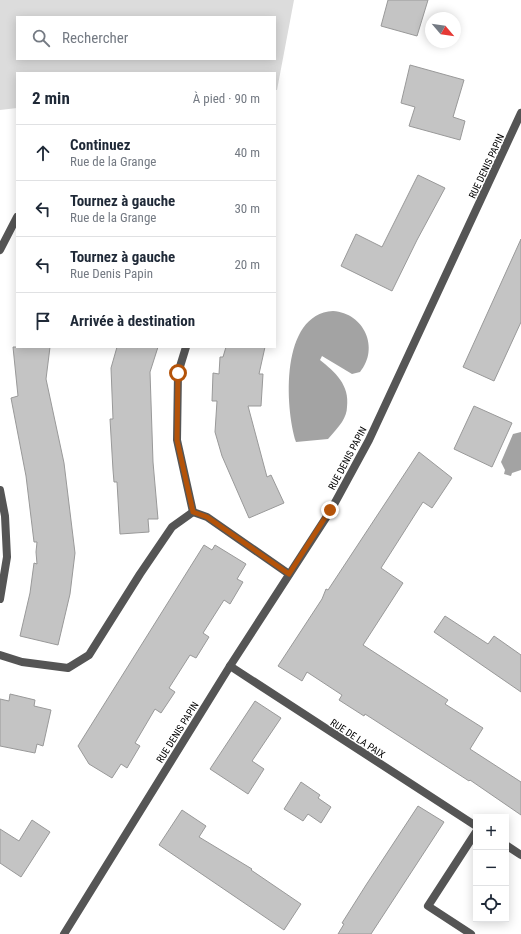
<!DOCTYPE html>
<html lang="fr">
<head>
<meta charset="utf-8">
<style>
	:root { --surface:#fff; --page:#f2f2f3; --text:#1f2937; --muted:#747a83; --line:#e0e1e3 }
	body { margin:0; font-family:"Roboto Condensed",sans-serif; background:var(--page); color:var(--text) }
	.controls { position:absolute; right:12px; bottom:12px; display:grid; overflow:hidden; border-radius:0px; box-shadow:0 2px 10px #0003 }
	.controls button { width:36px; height:36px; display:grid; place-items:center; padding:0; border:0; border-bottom:1px solid var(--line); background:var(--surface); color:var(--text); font:20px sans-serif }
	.compass { position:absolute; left:425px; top:12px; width:36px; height:36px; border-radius:50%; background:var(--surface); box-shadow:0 2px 10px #0003; rotate:119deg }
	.stop { position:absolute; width:12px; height:12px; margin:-9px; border:3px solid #b45309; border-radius:50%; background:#fff }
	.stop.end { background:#b45309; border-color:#fff; box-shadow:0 1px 4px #0008 }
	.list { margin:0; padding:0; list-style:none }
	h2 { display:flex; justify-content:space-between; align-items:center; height:52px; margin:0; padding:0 16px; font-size:17px }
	h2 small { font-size:13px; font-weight:400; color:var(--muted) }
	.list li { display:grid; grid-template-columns:26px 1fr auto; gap:12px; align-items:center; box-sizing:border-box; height:56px; padding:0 16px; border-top:1px solid var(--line) }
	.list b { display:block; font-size:15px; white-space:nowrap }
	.list p { margin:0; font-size:13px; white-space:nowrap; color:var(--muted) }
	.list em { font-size:13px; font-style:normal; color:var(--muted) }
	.icon { flex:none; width:22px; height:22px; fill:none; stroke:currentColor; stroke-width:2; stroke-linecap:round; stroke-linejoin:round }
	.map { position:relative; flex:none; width:521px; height:934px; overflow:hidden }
	.search { position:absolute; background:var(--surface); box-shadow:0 2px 10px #0003; left:16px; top:16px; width:260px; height:44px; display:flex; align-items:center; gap:10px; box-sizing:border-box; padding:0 14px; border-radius:0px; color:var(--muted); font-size:15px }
	.panel { position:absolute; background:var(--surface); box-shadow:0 2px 10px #0003; left:16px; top:72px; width:260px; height:276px; border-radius:0px }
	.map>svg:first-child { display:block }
	.green { fill:#dcdcdc; fill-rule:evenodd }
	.water { fill:#a3a3a3 }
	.building { fill:#c4c4c4; stroke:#999 }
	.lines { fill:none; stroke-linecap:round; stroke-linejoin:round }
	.minor { stroke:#555; stroke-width:8 }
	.route { stroke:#b45309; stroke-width:5 }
	.labels { text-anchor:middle; stroke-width:3; stroke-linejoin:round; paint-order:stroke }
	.street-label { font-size:10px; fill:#000; stroke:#fff }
</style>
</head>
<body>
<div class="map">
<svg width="521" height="934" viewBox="0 0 521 934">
	<rect width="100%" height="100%" fill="#fff"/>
	<path class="green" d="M0 0H294L277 90H275V73H17V108L0 110ZM17 17H275V59H17Z"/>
	<g class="water">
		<path d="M333 311C364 313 380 348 360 372L352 374 322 356 320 360C335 372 350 385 347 407 347 412 345 417 342 422 338 428 333 433 328 439L296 442C285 407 280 314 333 311Z"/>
		<polygon points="521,432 521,470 512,473 511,476 504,474 505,470 501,462 513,434"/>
	</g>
	<g class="building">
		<polygon points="388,0 428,0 417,36 381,26"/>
		<polygon points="410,65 464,80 453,117 465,121 460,140 409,126 415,107 401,103"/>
		<polygon points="418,175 445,188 417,240 392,291 341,266 356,234 382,247"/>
		<polygon points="521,239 521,322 494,381 463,367"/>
		<polygon points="13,347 50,347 46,379 64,463 75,553 70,594 58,645 20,636 30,593 34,563 37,564 36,552 37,542 34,542 26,476 11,398 18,396"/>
		<polygon points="117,347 158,347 150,372 153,462 158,519 148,519 149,532 120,534 117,482 114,482 113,470 110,419 113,419 111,368"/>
		<polygon points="226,347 265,347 259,374 263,374 261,406 248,406 267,477 271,475 284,503 249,518 222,456 215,432 217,401 212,401 213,373 219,374 220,357 223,357"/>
		<polygon points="474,406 512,423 492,467 454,449"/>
		<polygon points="419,452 452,478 432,508 423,502 381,568 403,583 363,645 448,700 445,704 483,728 470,749 521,782 521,815 470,780 469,781 365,714 364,716 339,700 342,695 307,672 302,681 278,666 322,599 326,589 328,590"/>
		<polygon points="204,545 212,550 215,545 246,564 237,579 243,582 230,604 224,600 203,633 209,637 196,658 190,655 169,688 175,692 161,713 155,709 135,743 140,746 127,768 121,764 112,778 89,764 78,746"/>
		<polygon points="445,616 488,644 494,636 521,655 521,692 434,632"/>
		<polygon points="10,694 35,700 34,706 51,710 43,746 37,744 35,753 0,746 0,699 9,701"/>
		<polygon points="255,701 281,718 252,761 264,769 248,794 210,769"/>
		<polygon points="301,782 320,795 318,798 331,807 321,823 308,814 303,821 284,809"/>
		<polygon points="418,806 444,822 371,934 338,934 344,924 342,923 366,885"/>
		<polygon points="182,810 206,826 199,837 252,869 251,870 301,904 284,930 159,845"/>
		<polygon points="32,820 50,832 21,877 0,863 0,829 19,841"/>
	</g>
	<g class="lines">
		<g class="minor">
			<polyline points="0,250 17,217"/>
			<polyline points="186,347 178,373 177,440 193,512 207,517 289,574"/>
			<polyline points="0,490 5,516 7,557 0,599"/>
			<polyline points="0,655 22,662 68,668 89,655 140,574 172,527 193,512"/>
			<polyline points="230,666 476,826"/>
			<polyline points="506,845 521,855"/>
			<polyline points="64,934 230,666 331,510 369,440 521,113"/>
			<polyline points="471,934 428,906 476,832"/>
		</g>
	</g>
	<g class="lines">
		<polyline class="route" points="178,373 177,440 193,512 207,517 289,574 330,510"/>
	</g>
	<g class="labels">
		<g class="street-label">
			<text transform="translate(486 166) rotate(-65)" y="4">RUE DENIS PAPIN</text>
			<text transform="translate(347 458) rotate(-62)" y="4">RUE DENIS PAPIN</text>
			<text transform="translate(177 732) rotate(-58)" y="4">RUE DENIS PAPIN</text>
			<text transform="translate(358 738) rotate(33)" y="4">RUE DE LA PAIX</text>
		</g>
	</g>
</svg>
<div class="controls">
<button>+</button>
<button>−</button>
<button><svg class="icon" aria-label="locate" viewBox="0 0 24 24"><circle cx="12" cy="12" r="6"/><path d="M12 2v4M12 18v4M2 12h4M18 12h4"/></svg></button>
</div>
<svg class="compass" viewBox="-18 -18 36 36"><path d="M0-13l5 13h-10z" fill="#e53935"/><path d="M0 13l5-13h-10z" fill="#747a83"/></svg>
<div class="stop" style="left:178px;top:373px"></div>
<div class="stop end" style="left:330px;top:510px"></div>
<div class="search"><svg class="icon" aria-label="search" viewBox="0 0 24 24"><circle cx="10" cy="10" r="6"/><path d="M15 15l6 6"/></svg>Rechercher</div>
<section class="panel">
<h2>2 min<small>À pied · 90 m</small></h2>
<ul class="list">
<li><svg class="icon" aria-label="ahead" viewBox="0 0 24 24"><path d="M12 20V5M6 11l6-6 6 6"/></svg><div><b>Continuez</b><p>Rue de la Grange</p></div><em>40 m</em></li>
<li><svg class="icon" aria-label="left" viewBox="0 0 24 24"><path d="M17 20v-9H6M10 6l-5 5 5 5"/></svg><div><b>Tournez à gauche</b><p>Rue de la Grange</p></div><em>30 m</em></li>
<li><svg class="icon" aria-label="left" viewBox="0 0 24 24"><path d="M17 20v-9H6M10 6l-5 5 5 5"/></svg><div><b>Tournez à gauche</b><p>Rue Denis Papin</p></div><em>20 m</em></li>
<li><svg class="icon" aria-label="arrive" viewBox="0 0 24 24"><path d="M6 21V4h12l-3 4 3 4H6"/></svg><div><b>Arrivée à destination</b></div></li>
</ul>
</section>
</div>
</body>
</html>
